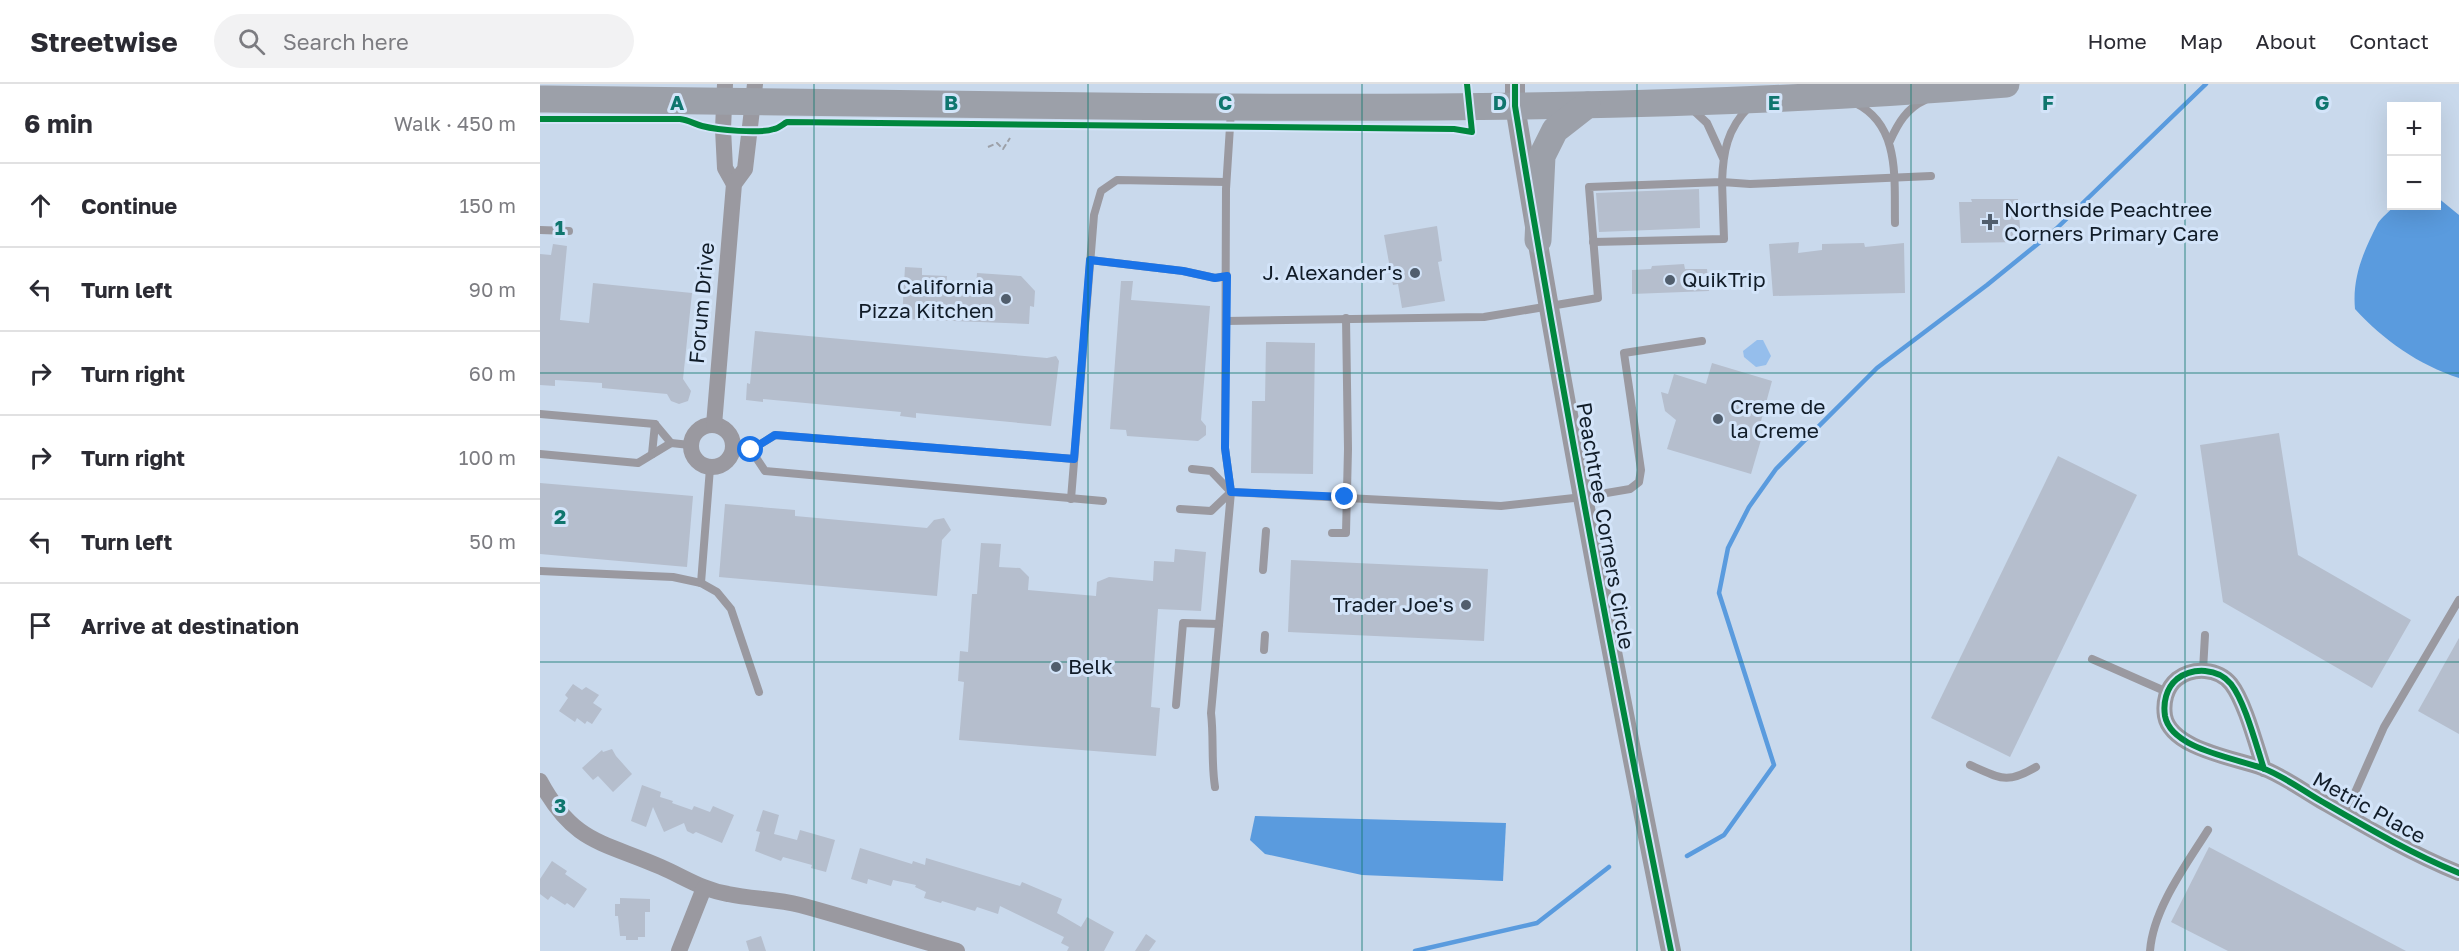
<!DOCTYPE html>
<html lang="en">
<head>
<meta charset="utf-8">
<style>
	:root { --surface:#fff; --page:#f2f2f3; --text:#2b2b33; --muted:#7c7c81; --line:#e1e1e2 }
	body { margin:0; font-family:"Golos Text",sans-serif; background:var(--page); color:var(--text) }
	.controls { position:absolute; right:18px; top:18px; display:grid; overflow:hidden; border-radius:0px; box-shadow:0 6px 24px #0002 }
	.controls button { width:54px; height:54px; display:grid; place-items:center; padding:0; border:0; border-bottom:2px solid var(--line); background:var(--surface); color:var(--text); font:30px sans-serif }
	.stop { position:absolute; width:18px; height:18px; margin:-14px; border:4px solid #1a73e8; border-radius:50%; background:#fff }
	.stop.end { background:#1a73e8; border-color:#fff; box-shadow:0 2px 6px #0008 }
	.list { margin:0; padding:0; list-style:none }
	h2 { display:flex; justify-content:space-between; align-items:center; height:78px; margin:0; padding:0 24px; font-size:26px }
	h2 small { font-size:20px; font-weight:400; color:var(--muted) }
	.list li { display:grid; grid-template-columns:39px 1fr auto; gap:18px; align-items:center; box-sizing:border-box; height:84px; padding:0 24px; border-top:2px solid var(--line) }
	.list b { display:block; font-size:22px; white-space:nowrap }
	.list em { font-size:20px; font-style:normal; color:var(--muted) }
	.icon { flex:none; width:33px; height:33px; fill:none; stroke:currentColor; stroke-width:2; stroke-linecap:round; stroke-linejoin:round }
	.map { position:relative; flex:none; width:1919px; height:867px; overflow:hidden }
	header { display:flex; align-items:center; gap:36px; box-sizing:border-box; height:84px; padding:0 30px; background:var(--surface); border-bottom:2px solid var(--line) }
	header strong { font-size:28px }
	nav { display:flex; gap:33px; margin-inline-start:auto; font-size:21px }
	.search { width:420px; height:54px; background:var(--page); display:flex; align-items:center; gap:15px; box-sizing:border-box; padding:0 21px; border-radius:33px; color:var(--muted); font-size:22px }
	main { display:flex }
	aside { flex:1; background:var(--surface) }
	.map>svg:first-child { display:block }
	.green { fill:#95beec }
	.water { fill:#5a9bde }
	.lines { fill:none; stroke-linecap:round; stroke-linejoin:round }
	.stream { stroke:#5a9bde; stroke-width:4.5 }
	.building { fill:#b5becd }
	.path { stroke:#9ca0a8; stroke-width:2; stroke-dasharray:6 3; stroke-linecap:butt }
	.service { stroke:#9a99a0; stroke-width:8 }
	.minor { stroke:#9a99a0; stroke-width:16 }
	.tertiary { stroke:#9a99a0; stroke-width:20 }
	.trunk { stroke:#9ca0a9; stroke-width:27 }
	.cycleway-casing { stroke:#d3e4f9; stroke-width:10 }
	.cycleway { stroke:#00873e; stroke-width:6 }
	.route { stroke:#1a73e8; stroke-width:8 }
	.grid { fill:none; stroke:#0f766e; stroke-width:1.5; stroke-opacity:0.55 }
	.poi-dot { fill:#515e6d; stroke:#d3e4f9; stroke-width:2 }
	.labels { text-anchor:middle; stroke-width:6; stroke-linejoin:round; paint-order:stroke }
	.poi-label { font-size:21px; fill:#111c28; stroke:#d3e4f9; text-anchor:start }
	.street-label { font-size:21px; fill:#111c28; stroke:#d3e4f9 }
	.grid-label { font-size:20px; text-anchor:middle; font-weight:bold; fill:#0f766e; stroke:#d3e4f9; stroke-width:6; stroke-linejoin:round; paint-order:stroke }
</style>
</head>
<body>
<header>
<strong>Streetwise</strong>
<div class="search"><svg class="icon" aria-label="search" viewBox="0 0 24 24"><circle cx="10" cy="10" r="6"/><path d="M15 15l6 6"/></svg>Search here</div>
<nav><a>Home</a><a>Map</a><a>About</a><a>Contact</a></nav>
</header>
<main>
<aside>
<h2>6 min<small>Walk · 450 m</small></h2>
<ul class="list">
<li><svg class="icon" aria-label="ahead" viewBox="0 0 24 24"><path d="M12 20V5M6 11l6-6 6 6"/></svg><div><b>Continue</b></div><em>150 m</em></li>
<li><svg class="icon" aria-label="left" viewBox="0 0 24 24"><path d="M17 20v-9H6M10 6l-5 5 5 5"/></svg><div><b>Turn left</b></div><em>90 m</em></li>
<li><svg class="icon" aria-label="right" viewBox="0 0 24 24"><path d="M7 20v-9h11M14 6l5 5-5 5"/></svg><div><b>Turn right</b></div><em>60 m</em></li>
<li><svg class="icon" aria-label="right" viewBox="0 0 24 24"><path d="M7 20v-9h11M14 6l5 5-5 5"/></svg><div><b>Turn right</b></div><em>100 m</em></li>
<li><svg class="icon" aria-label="left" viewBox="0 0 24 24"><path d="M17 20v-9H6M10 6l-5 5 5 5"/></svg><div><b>Turn left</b></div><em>50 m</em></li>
<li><svg class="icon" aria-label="arrive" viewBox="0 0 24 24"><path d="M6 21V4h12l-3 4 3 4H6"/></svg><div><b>Arrive at destination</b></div></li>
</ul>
</aside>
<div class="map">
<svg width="1919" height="867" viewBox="0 0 1919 867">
	<rect width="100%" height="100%" fill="#c9d9ec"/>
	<polygon class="green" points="1217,256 1223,256 1231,272 1226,281 1216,283 1204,273 1203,267"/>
	<g class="water">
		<path d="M1897 113 1919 131V294C1879 281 1843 256 1815 225 1812 193 1824 166 1838 139 1842 133 1850 127 1854 122H1896Z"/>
		<polygon points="715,732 966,739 963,797 822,791 725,770 710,756"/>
	</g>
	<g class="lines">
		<g class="stream">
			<polyline points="1147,772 1184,751 1234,681 1179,509 1188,464 1209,423 1236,385 1337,284 1447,201 1516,145 1666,0"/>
			<polyline points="875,867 997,839 1069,783"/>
		</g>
	</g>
	<g class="building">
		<polygon points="1159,105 1160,144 1059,148 1056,109"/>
		<polygon points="1431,115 1478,115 1481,158 1421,159 1419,118 1432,118"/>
		<polygon points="897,142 902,177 898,178 905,217 862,224 858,200 853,201 844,151"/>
		<polygon points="1259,158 1258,169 1282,166 1282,160 1324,159 1325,163 1364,159 1365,209 1233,212 1229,160"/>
		<polygon points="13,160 27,162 20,236 49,239 53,199 152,209 143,295 151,307 148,317 139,320 131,317 127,310 62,304 62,299 15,296 15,302 0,301 0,170 11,171"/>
		<polygon points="1144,180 1145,185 1167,185 1169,207 1092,210 1092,186 1111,185 1112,182"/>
		<polygon points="365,183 382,184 382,191 407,192 406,203 436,205 437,189 481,192 495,207 494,223 490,222 489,240 362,235"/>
		<polygon points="581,197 593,197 591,216 670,222 661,336 666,342 666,351 658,357 587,352 586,346 570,345"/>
		<polygon points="215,247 507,274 516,272 519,277 511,342 376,329 376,334 360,332 361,328 223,315 223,318 206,316 207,299 210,300"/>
		<polygon points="726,258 775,259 773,390 711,389 712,317 725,317"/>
		<polygon points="1172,279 1232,297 1218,348 1223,349 1211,390 1127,365 1136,336 1125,327 1121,308 1128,310 1134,290 1166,300"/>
		<polygon points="1739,349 1758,471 1871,536 1832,604 1683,518 1660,361"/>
		<polygon points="1518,372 1597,411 1470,673 1391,634"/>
		<polygon points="0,399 153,412 147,483 0,470"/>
		<polygon points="185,420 255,426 255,432 387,444 394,436 404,434 411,446 402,456 397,512 179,493"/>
		<polygon points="441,459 461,460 459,483 480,484 489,493 488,506 556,512 557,498 569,493 613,497 614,477 634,478 635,465 666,468 661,527 618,525 611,623 620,624 616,672 419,656 424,598 418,597 420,567 428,568 432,510 437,510"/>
		<polygon points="751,476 948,485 944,557 748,548"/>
		<polygon points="1919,554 1919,650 1878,627"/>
		<polygon points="33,600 42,606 46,603 59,611 53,619 62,625 52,640 47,637 45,640 37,634 35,638 19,627 28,614 25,611"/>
		<polygon points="72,665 76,672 92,690 73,708 58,692 53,696 42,684 62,666 63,668"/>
		<polygon points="102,701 121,708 120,713 133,717 132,719 152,726 154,722 170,728 173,722 194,731 182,759 156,748 153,750 147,747 144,739 124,748 113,723 106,743 91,737"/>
		<polygon points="223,726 239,731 234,750 257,756 260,746 295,756 286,788 271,784 272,781 243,773 241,777 215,767 220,748 216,747"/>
		<polygon points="1669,763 1866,867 1688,867 1631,838"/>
		<polygon points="320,764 372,780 373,777 385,781 386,774 480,802 482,798 522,815 517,829 541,843 547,833 574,848 564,867 527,867 529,863 521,859 524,853 460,822 458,830 437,823 435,827 402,817 401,819 384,814 386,808 375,803 376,801 353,796 351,802 328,795 327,800 311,795"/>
		<polygon points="12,777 27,787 25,790 47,805 34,824 27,819 25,821 11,812 8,816 0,810 0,795"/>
		<polygon points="80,814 110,815 110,828 105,828 105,853 98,853 98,856 86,856 86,852 80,852 78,832 75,832 75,820 80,820"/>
		<polygon points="606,850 616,857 609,867 595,867"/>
		<polygon points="221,852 226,867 209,867 206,857"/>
	</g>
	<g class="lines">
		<polyline class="path" points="448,63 457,59 463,65 470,54"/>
		<g class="service">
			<path d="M1315 19C1361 41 1354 96 1355 139"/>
			<polyline points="1152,25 1167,39 1183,74"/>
			<path d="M1350 57C1358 39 1367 24 1385 16"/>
			<polyline points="0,146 29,147"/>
			<polyline points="1053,158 1184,155 1182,98 1210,100 1391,92"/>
			<polyline points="550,176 643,187 675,194 687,192"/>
			<path d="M686 237 944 233 1058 214 1049 103 1182 98C1183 68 1187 45 1209 23"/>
			<polyline points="0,330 115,340 131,359"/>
			<polyline points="193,365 211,366 235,351 534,375"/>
			<polyline points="211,366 225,387 563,417"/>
			<polyline points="0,370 98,379 131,359 150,361"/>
			<polyline points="112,370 115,340"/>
			<polyline points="652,385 671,387 691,408 961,422 1043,413 1090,405 1099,398 1101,386 1084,269 1162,257"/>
			<polyline points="531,415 554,131 561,107 577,96 686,98"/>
			<polyline points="640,425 671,427 691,408"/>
			<polyline points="792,449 806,449 808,365 806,234"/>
			<polyline points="723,486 726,447"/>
			<polyline points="0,487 133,493 161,499 177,508 191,525 219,608"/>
			<polyline points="161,499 170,384"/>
			<polyline points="724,566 725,551"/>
			<polyline points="1552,575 1627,608"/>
			<polyline points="1663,586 1665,551"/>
			<polyline points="636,621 643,539 679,540"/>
			<path d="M1430 681C1460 694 1466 701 1496 683"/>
			<path d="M675 703C671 678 674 654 671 629L691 408 685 364 686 105 691 27"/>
			<polyline points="1805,731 1844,643 1919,516"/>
			<path d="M1610 867C1613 825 1646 781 1668 746"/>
		</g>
		<g class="minor">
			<polyline points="185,0 183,45 185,84 194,100"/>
			<circle cx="172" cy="362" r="21"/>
			<polyline points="174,341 194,100 205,85 215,0"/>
			<path d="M1724 685C1716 661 1705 618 1691 600 1678 584 1653 583 1637 595 1626 604 1623 619 1625 632 1631 665 1695 674 1722 684 1742 691 1762 706 1781 717 1826 743 1872 770 1919 789"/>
			<path d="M0 697C34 760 62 757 121 783 144 793 163 806 188 810 212 815 236 815 260 821 312 835 364 852 417 867"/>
			<polyline points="139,867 164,804"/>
		</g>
		<path class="tertiary" d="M975 0V22C1021 305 1074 586 1131 867"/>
		<g class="trunk">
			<path d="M0 15C187 17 374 20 560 22 863 25 1165 25 1466 0"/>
			<polyline points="998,156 1002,72 1015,46 1047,21"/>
		</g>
		<g class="cycleway-casing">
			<g id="cycleway">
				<path d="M975 0V22C1021 305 1074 586 1131 867"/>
				<path d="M0 35H140C149 36 154 40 162 42 178 46 219 50 234 45 239 44 243 40 247 38L914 45 932 48 927 0"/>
				<path d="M1724 685C1716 661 1705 618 1691 600 1678 584 1653 583 1637 595 1626 604 1623 619 1625 632 1631 665 1695 674 1722 684 1742 691 1762 706 1781 717 1826 743 1872 770 1919 789"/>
			</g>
		</g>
		<use href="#cycleway" class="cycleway"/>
	</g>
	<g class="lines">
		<polyline class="route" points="211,366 235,351 534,375 550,176 643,187 675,194 687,192 685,364 691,408 805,413"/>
	</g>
	<path class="grid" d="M274 0V867M548 0V867M822 0V867M1097 0V867M1371 0V867M1645 0V867M0 289H1919M0 578H1919"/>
	<g class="poi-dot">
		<path d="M1447 129h6v6h6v6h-6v6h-6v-6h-6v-6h6z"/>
		<circle cx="875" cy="189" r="6"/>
		<circle cx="1130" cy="196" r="6"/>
		<circle cx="466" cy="215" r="6"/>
		<circle cx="1178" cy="335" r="6"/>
		<circle cx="926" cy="521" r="6"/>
		<circle cx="516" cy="583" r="6"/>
	</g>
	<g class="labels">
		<g class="poi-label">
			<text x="1464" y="133">Northside Peachtree<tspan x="1464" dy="24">Corners Primary Care</tspan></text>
			<text x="863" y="196" text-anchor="end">J. Alexander's</text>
			<text x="1142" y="203">QuikTrip</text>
			<text x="454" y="210" text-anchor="end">California<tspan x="454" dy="24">Pizza Kitchen</tspan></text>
			<text x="1190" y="330">Creme de<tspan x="1190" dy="24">la Creme</tspan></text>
			<text x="914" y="528" text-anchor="end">Trader Joe's</text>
			<text x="528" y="590">Belk</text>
		</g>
		<g class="street-label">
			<text transform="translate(162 219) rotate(-85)" y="7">Forum Drive</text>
			<text transform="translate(1065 442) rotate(80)" y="7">Peachtree Corners Circle</text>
			<text transform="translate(1829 724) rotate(29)" y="7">Metric Place</text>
		</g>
	</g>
	<g class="grid-label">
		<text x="137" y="26">A</text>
		<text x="411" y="26">B</text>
		<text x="685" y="26">C</text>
		<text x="960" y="26">D</text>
		<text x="1234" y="26">E</text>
		<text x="1508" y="26">F</text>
		<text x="1782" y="26">G</text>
		<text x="20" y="151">1</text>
		<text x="20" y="440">2</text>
		<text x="20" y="729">3</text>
	</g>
</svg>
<div class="controls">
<button>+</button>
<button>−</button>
</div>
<div class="stop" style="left:211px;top:366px"></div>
<div class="stop end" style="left:805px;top:413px"></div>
</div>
</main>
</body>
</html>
